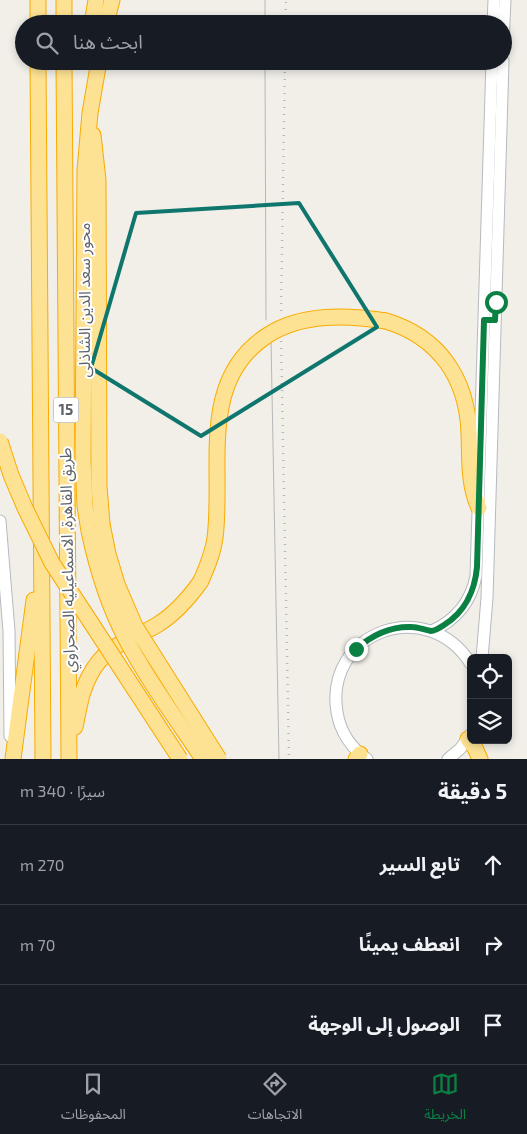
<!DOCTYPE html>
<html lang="ar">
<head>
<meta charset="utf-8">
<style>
	:root { --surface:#171b24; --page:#242831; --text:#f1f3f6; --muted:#9ea1a6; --line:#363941; --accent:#0b8043 }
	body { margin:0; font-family:"Exo 2","Noto Sans Arabic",sans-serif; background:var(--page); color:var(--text); direction:rtl }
	.controls { position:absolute; right:15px; bottom:15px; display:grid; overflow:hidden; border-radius:8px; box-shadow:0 2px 8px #0003 }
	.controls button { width:45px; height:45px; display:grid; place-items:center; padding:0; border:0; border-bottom:1px solid var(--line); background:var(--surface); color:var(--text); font:25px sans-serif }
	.stop { position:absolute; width:15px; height:15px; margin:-11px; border:4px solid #0b8043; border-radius:50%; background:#fff }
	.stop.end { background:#0b8043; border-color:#fff; box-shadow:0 1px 5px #0008 }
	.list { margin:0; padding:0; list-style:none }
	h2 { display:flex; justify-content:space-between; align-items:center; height:65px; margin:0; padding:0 20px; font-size:21px }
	h2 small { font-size:16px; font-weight:400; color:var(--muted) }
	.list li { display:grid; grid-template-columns:32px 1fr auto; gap:15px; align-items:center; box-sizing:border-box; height:80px; padding:0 20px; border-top:1px solid var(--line) }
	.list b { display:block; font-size:19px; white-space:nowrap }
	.list em { font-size:16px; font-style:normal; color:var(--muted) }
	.icon { flex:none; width:28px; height:28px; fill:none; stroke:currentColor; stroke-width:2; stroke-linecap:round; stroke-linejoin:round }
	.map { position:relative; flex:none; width:527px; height:759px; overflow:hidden; direction:ltr }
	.search { position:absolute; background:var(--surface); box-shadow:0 2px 8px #0003; left:15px; right:15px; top:15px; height:55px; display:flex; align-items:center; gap:12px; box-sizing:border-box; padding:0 18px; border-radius:28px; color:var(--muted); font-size:19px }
	.sheet { height:305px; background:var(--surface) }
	nav { display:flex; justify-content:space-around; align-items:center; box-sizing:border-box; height:70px; border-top:1px solid var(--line); background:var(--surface); font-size:14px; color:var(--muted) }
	nav a { display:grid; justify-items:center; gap:2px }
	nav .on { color:var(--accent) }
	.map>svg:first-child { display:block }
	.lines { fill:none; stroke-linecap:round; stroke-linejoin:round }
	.secondary-casing { stroke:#b6babf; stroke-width:13 }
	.highway-casing { stroke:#f9ab00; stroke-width:17 }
	.secondary { stroke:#fff; stroke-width:11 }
	.highway { stroke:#fde293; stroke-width:15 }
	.tram { stroke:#b6b7b8; stroke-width:1 }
	.rail { stroke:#b6b7b8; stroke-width:2.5; stroke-dasharray:1 6; stroke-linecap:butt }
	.highway-bridge-casing { stroke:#f9ab00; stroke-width:17; stroke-linecap:butt }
	.highway-bridge { stroke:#fde293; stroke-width:15 }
	.route { stroke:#0b8043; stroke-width:6 }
	.marked { fill:none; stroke:#0f766e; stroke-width:4; stroke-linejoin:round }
	.labels { text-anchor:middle; stroke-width:4; stroke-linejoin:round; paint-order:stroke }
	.shield { fill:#fff; stroke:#8f9295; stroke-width:1 }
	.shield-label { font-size:15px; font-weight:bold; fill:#5f6368 }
	.street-label { font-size:16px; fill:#5f6368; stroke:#fff }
</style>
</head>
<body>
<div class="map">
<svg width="527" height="759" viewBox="0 0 527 759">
	<rect width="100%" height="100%" fill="#f1efe8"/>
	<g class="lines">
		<g class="secondary-casing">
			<g id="secondary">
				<polyline points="493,24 494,0"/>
				<polyline points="503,43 505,0"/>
				<polyline points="0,521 9,631 10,736"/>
				<path d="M432 631C456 620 471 602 476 576L492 61"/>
				<polyline points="482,658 487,598 503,61"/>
				<path d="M367 759C351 748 340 731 337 712 324 632 427 594 471 664"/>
				<polyline points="448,759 460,749 471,734"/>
			</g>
		</g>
		<g class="highway-casing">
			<g id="highway">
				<polyline points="38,0 38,24"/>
				<polyline points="64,24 64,0"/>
				<polyline points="92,24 96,0"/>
				<polyline points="106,24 112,0"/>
				<polyline points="38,61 43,759"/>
				<polyline points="64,61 69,759"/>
				<polyline points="93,135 98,180 99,486 102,524"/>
				<path d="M386 321C439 337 467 378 469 433 470 459 468 484 479 508"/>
				<polyline points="89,531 85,506 83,460 85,170 90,113 99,61"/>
				<path d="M75 727C79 709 81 691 90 675 107 643 130 641 157 625 175 614 189 598 201 581"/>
				<polyline points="468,739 475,748 480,759"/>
				<polyline points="13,759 34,600"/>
				<polyline points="356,759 360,754"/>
			</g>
		</g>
		<use href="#secondary" class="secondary"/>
		<use href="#highway" class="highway"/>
		<g class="tram">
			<polyline points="265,0 265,24"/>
			<polyline points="265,61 266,320"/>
			<polyline points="271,340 279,759"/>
		</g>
		<g class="rail">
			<polyline points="285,24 286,0"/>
			<polyline points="281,311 285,61"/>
			<polyline points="281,334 289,759"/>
		</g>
		<g class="highway-bridge-casing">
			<g id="highway-bridge">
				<polyline points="0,441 11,475 25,508 52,563 180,759"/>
				<polyline points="102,524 108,554 117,584 135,626 219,759"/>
				<path d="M89 531C97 569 108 605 126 639 148 681 177 720 203 759"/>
				<path d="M201 581C207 567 213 553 215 538 224 469 197 380 268 335 302 313 347 315 386 321"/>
			</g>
		</g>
		<use href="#highway-bridge" class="highway-bridge"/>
	</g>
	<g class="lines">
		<path class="route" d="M356 649C372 635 390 626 412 627 418 627 424 630 431 631 435 631 441 627 444 625 465 612 475 590 477 567L484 320H495L496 302"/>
	</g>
	<path class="marked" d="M299 203 377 327 201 436 91 368 136 213Z"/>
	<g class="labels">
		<rect class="shield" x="53.5" y="397.5" width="25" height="25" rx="4"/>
		<g class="shield-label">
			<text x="66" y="415">15</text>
		</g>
		<g class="street-label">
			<text transform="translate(84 300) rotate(-90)" y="6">محور سعد الدين الشاذلى</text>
			<text transform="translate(67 560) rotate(-91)" y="6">طريق القاهرة, الاسماعيليه الصحراوي</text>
		</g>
	</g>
</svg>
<div class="controls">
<button><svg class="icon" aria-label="locate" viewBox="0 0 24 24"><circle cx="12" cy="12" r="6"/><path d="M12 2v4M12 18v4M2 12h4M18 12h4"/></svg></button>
<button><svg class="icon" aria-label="layers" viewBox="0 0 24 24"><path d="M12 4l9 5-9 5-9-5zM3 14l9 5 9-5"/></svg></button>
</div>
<div class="stop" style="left:496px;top:302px"></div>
<div class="stop end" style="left:356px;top:649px"></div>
<div class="search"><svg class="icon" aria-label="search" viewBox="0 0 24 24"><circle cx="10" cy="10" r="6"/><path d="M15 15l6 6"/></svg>ابحث هنا</div>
</div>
<section class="sheet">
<h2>5 دقيقة<small>سيرًا · 340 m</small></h2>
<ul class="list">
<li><svg class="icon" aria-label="ahead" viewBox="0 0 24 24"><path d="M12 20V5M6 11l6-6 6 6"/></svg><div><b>تابع السير</b></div><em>270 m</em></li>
<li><svg class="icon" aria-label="right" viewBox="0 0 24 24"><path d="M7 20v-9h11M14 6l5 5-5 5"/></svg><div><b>انعطف يمينًا</b></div><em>70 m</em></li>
<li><svg class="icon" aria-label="arrive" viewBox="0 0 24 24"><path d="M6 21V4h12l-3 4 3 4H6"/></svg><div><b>الوصول إلى الوجهة</b></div></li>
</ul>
</section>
<nav>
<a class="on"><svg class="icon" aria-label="map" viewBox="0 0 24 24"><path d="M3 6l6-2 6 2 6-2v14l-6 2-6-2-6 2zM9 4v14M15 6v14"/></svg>الخريطة</a>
<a><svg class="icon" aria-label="directions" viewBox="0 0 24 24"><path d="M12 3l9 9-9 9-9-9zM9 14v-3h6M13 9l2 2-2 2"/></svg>الاتجاهات</a>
<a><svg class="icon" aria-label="saved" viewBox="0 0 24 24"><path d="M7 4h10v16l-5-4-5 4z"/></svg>المحفوظات</a>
</nav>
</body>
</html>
